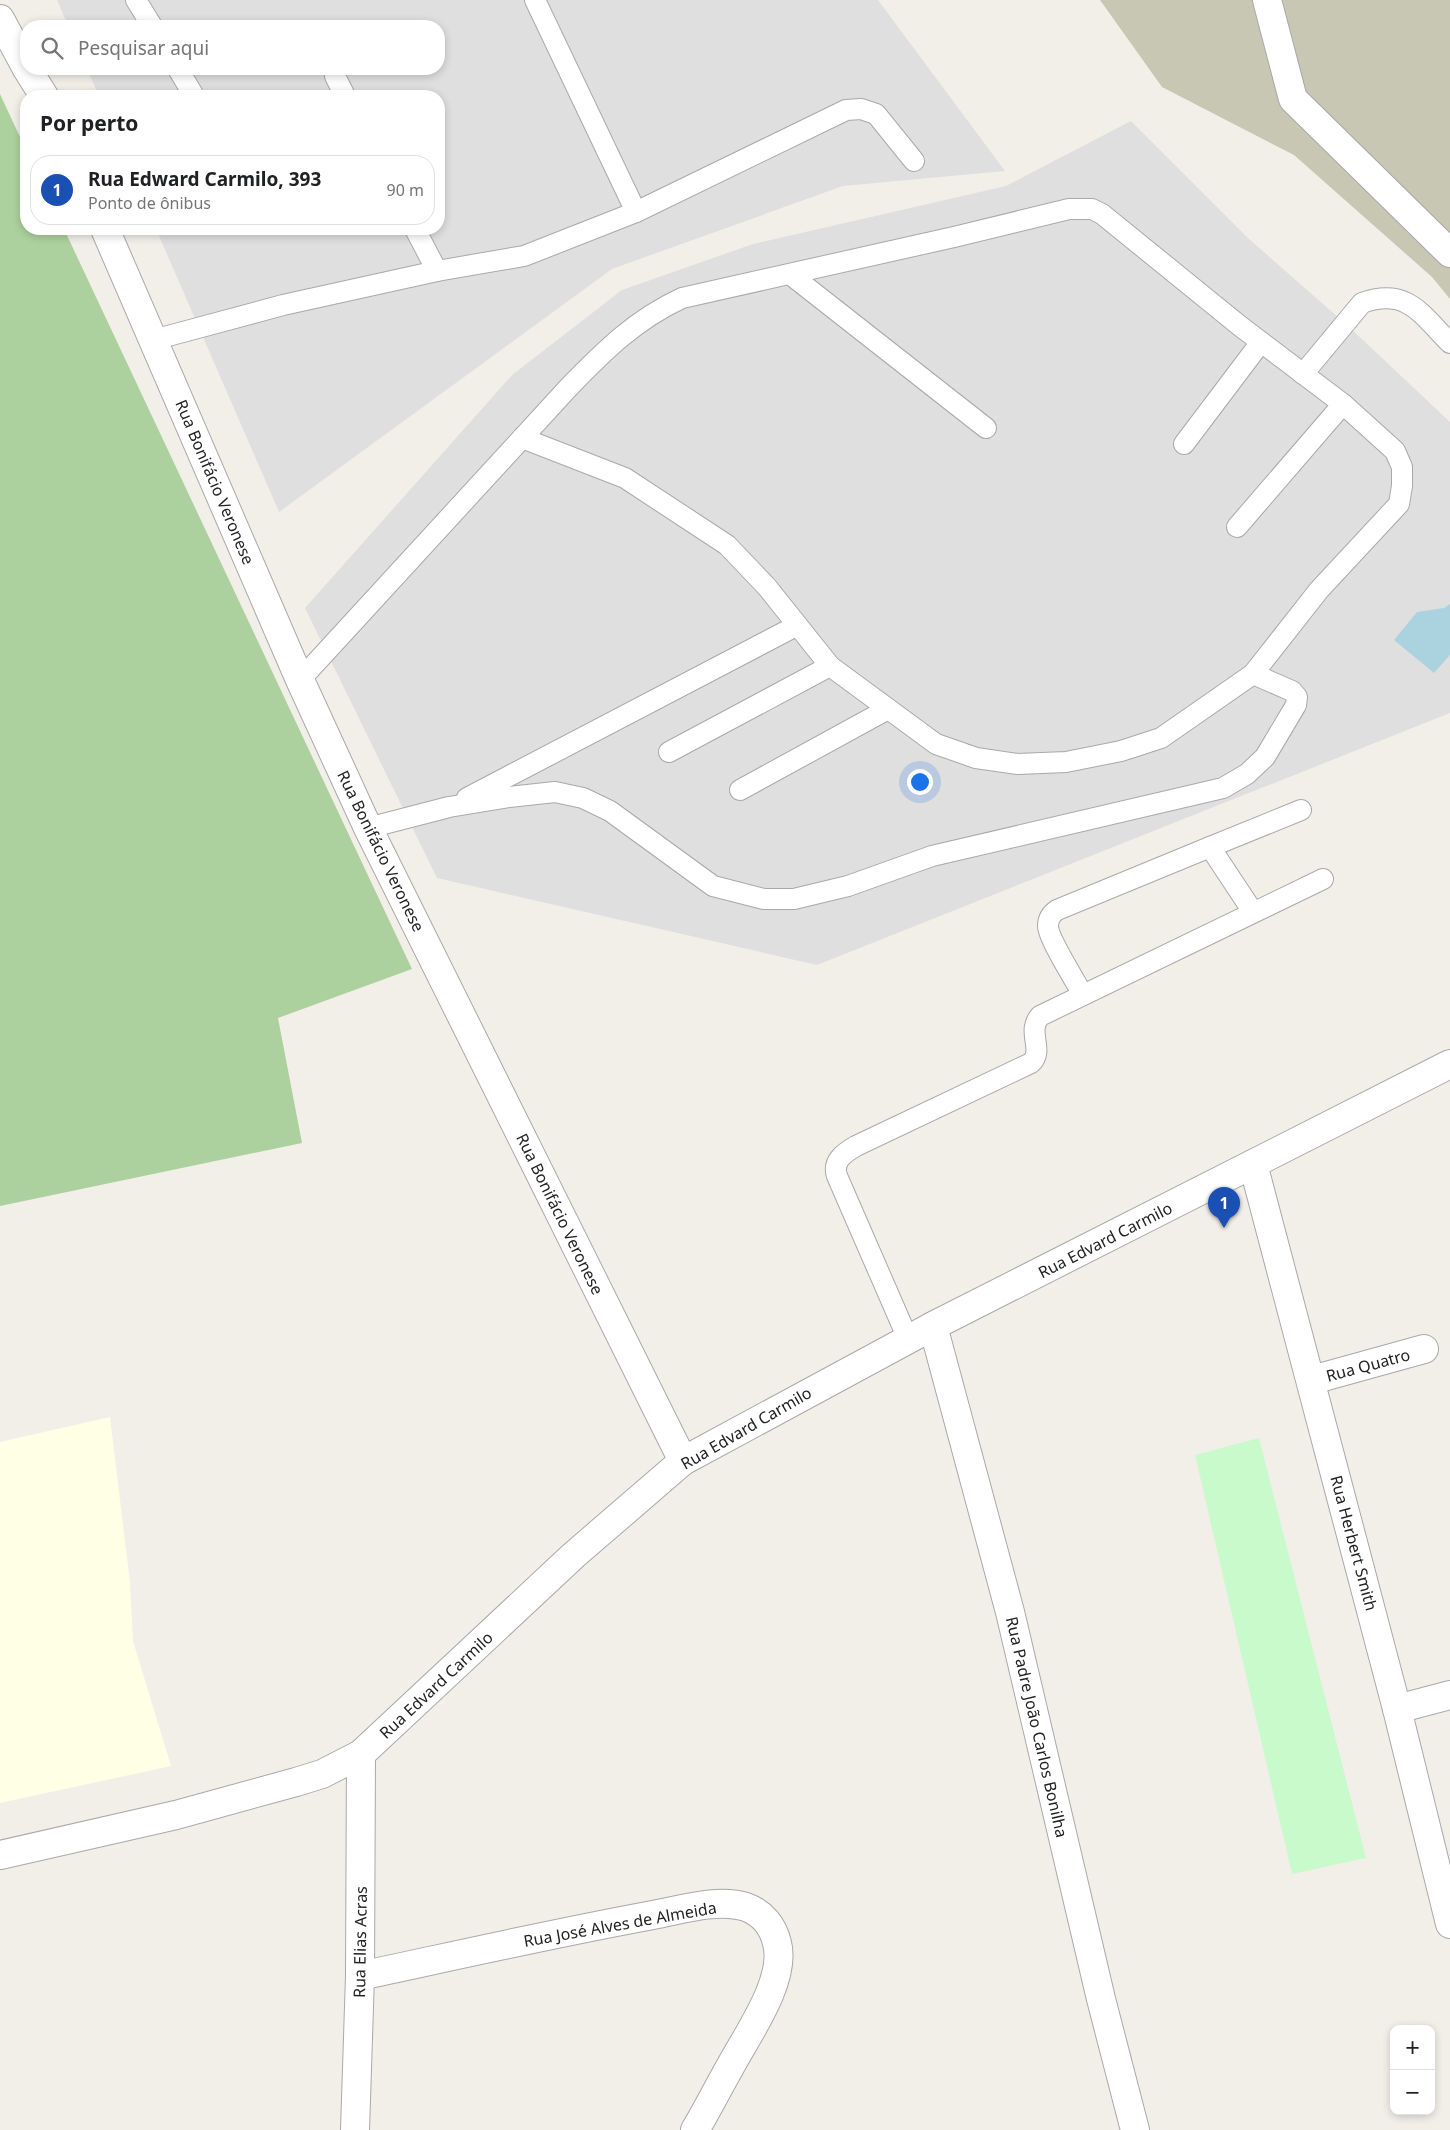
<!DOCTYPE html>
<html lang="pt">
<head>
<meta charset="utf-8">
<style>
	:root { --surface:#fff; --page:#f2f2f2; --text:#202124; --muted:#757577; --line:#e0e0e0; --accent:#0f766e }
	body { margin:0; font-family:"Noto Sans",sans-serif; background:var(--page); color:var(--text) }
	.controls { position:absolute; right:15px; bottom:15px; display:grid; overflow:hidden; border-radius:10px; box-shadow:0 2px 8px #0003 }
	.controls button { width:45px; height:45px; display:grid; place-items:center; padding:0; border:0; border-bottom:1px solid var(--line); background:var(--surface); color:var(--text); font:25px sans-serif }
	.you { position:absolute; left:919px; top:781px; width:18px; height:18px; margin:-12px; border:4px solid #fff; border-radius:50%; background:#1a73e8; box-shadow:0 0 0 8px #1a73e833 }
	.badge { display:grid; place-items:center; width:32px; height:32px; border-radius:50%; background:var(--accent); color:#fff; font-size:16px; font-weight:700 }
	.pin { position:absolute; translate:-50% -41px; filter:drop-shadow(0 1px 2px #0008) }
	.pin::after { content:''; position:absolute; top:26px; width:18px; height:15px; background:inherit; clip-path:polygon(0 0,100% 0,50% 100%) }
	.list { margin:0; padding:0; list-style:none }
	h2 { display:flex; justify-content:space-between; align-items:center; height:65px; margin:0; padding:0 20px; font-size:21px }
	h2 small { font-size:16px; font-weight:400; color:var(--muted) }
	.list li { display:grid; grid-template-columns:32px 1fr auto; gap:15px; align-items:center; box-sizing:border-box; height:70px; margin:0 10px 10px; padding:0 10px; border:1px solid var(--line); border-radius:20px }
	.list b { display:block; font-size:19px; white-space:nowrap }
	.list p { margin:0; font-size:16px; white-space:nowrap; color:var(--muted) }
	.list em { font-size:16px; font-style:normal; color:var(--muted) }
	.icon { flex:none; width:28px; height:28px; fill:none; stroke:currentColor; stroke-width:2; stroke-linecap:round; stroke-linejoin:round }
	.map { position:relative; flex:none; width:1450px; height:2130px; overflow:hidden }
	.search { position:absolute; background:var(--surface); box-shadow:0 2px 8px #0003; left:20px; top:20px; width:425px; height:55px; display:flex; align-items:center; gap:12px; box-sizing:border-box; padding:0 18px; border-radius:20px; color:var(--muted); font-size:19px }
	.panel { position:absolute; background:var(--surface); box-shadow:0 2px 8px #0003; left:20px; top:90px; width:425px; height:145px; border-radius:20px }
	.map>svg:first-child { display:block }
	.residential { fill:#e0dfdf }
	.education { fill:#ffffe5 }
	.construction { fill:#c7c7b4 }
	.forest { fill:#add19e }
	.park { fill:#c8facc }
	.water { fill:#aad3df }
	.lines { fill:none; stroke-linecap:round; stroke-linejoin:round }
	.service-casing { stroke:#a9a9a9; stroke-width:22 }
	.minor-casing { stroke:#a9a9a9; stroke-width:30 }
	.service { stroke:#fff; stroke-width:20 }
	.minor { stroke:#fff; stroke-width:28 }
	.labels { text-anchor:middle; stroke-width:4; stroke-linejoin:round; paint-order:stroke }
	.street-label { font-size:16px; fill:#222; stroke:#fff }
</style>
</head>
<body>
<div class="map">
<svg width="1450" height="2130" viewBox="0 0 1450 2130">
	<rect width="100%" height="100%" fill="#f2efe9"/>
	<g class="residential">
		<polygon points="57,0 878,0 1005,171 843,186 612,269 279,512 156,229 439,229 439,96 99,96 87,69 439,69 439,26 68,26"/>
		<polygon points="1131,121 1249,239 1347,325 1450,422 1450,713 817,965 437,878 305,608 512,375 622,290 753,244 1006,186"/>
	</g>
	<polygon class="education" points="110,1417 130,1583 133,1641 171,1766 0,1803 0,1442"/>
	<polygon class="construction" points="1100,0 1450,0 1450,299 1432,277 1294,155 1162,87"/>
	<polygon class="forest" points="0,94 26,150 26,229 64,229 412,969 278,1018 302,1143 0,1206"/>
	<polygon class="park" points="1259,1438 1366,1858 1292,1874 1195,1455"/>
	<polygon class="water" points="1450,604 1450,655 1434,673 1394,640 1417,612 1444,608"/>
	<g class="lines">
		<g class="service-casing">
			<g id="service">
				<polyline points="136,0 152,26"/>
				<polyline points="535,0 636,212"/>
				<polyline points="178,69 194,96"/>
				<polyline points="335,76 345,96"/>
				<polyline points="415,229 437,271"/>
				<polyline points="791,275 986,428"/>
				<polyline points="153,340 283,305 437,271 524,256 636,212 846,110 861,109 876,114 914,161"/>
				<path d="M1303 374 1362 303C1407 287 1421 314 1450 343"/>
				<polyline points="522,438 625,478 727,545 767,587 830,666 936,744 976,758 1018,764 1066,762 1121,751 1161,738 1253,674"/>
				<polyline points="1184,444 1261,342"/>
				<polyline points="1237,527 1343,404"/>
				<path d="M300 680 569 387C605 350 635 320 682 298L954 237 1069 209H1092L1102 214 1240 326 1343 404 1395 451 1402 467V486L1399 504 1319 590 1253 674 1292 691 1297 697 1296 705 1265 757 1247 774 1223 788 932 856 848 886 794 899H764L713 886 610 811 583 798 555 792 509 797 449 807 368 828"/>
				<polyline points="669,752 830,666"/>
				<polyline points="740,790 888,709"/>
				<polyline points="467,798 796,626"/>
				<polyline points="1210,847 1301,810"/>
				<path d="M1083 995C1076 982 1048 938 1048 926 1048 919 1051 914 1057 910L1210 847 1253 912"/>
				<path d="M908 1339 837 1176C832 1161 844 1153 856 1146L1031 1063C1045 1050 1026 1032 1040 1016L1323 879"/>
			</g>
		</g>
		<g class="minor-casing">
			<g id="minor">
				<polyline points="1267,0 1293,99 1450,253"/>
				<polyline points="0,19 26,67"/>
				<polyline points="27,69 44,96"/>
				<polyline points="105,229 300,680 368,828 683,1461"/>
				<polyline points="1253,1164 1397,1709 1450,1924"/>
				<polyline points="933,1326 1010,1612 1101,1999 1135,2130"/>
				<polyline points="1312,1380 1424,1349"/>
				<polyline points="1397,1709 1450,1695"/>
				<polyline points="0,1855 176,1815 296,1782 322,1774 361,1754 574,1555 683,1461 933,1326 1450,1064"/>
				<path d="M360 1976C458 1955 555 1933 653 1915 681 1910 718 1898 746 1907 762 1913 773 1926 777 1943 787 1980 747 2035 730 2067 718 2088 707 2110 695 2130"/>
				<polyline points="355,2130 360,1976 361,1754"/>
			</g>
		</g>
		<use href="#service" class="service"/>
		<use href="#minor" class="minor"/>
	</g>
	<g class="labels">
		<g class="street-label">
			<text transform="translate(215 482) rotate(67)" y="6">Rua Bonifácio Veronese</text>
			<text transform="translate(381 851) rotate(64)" y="6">Rua Bonifácio Veronese</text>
			<text transform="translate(560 1214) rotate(64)" y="6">Rua Bonifácio Veronese</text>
			<text transform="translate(1105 1240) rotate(-27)" y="6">Rua Edvard Carmilo</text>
			<text transform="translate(1368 1365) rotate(-15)" y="6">Rua Quatro</text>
			<text transform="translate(746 1428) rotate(-30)" y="6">Rua Edvard Carmilo</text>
			<text transform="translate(1354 1543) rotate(75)" y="6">Rua Herbert Smith</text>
			<text transform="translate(436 1685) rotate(-43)" y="6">Rua Edvard Carmilo</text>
			<text transform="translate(1037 1727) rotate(77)" y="6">Rua Padre João Carlos Bonilha</text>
			<text transform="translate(620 1924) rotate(-10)" y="6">Rua José Alves de Almeida</text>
			<text transform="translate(360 1942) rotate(-89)" y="6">Rua Elias Acras</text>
		</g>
	</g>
</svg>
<div class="controls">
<button>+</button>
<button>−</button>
</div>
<div class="you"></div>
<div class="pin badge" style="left:1224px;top:1228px;background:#1a4fb4">1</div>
<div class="search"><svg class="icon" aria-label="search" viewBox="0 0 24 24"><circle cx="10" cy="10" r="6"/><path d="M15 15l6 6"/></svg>Pesquisar aqui</div>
<section class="panel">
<h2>Por perto<small></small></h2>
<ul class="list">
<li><span class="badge" style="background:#1a4fb4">1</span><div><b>Rua Edward Carmilo, 393</b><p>Ponto de ônibus</p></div><em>90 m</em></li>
</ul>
</section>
</div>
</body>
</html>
